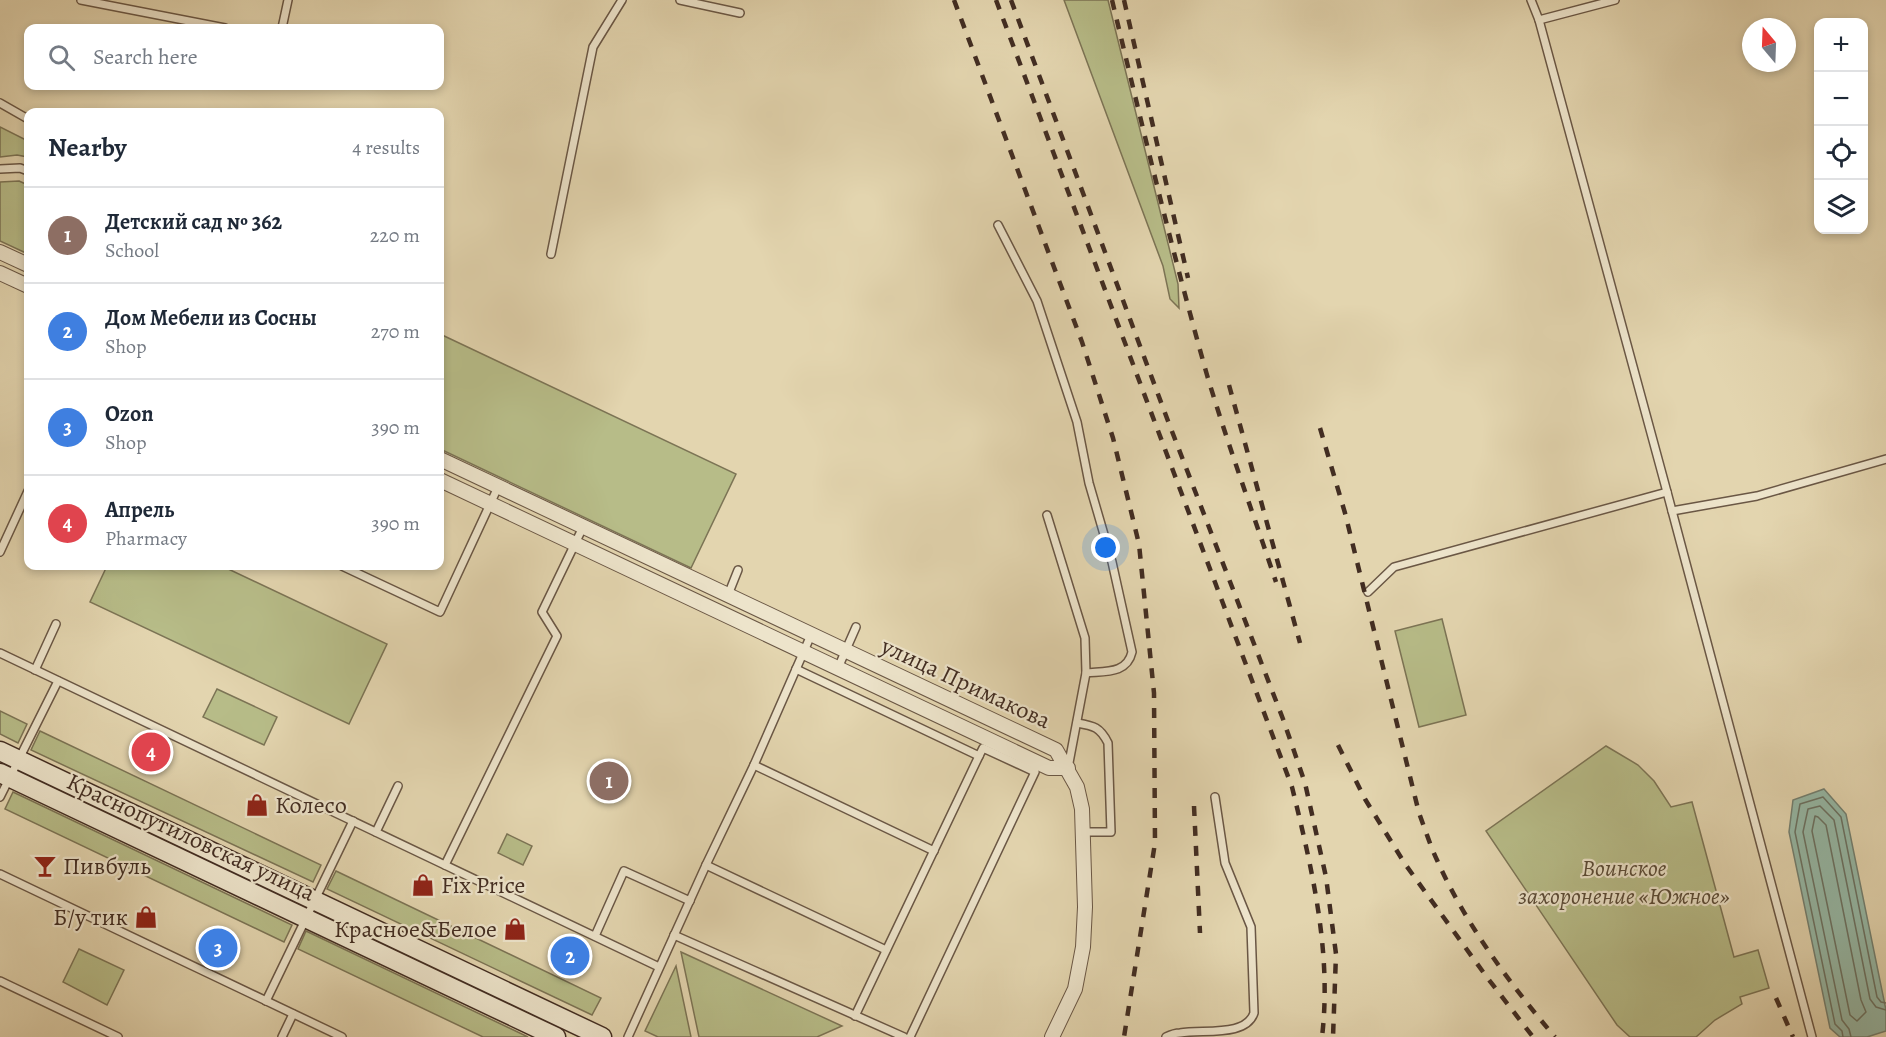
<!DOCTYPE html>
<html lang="en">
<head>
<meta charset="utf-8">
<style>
	:root { --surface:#fff; --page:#f2f2f3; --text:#1f2937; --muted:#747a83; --line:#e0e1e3; --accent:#8f2418 }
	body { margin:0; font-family:Alegreya,serif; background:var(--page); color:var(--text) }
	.controls { position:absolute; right:18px; top:18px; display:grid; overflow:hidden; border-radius:12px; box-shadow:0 3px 9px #0003 }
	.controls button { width:54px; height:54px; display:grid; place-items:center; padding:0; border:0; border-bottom:2px solid var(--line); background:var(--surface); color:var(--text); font:30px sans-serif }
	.compass { position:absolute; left:1742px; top:18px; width:54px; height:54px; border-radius:50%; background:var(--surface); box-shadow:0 3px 9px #0003; rotate:341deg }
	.you { position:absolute; left:1106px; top:548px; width:21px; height:21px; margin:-15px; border:4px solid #fff; border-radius:50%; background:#1a73e8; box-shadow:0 0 0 9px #1a73e833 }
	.badge { display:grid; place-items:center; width:39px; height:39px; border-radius:50%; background:var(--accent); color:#fff; font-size:20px; font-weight:700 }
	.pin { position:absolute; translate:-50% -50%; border:3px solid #fff; box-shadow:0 2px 6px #0006 }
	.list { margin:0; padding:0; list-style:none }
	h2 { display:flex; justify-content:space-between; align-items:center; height:78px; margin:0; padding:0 24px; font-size:26px }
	h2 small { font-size:20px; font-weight:400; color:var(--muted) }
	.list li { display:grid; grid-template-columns:39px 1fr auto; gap:18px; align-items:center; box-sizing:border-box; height:96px; padding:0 24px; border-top:2px solid var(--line) }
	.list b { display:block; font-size:22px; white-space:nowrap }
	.list p { margin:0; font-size:20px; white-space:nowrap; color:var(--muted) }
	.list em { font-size:20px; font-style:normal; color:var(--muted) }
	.icon { flex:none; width:33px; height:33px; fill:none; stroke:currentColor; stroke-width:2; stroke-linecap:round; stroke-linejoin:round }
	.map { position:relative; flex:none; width:1886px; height:1037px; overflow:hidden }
	.search { position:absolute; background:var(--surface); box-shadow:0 3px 9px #0003; left:24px; top:24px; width:420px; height:66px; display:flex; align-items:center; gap:15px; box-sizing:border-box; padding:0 21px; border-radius:12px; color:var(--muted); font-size:22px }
	.panel { position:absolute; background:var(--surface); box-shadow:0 3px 9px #0003; left:24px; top:108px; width:420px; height:462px; border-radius:12px }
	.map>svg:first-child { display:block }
	.green { fill:#b7bc88; stroke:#7c7455; stroke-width:1.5 }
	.water { fill:#96b9a7; stroke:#748172; stroke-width:1.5 }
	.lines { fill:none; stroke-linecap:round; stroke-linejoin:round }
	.shore { stroke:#6c7364; stroke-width:1.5 }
	.service-casing { stroke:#6a5745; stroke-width:10 }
	.minor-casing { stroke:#6a5745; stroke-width:16 }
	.secondary-casing { stroke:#422d22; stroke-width:21 }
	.service { stroke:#ede4cb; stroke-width:7 }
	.minor { stroke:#ede4cb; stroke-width:14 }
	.secondary { stroke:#ede4cb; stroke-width:18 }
	.rail { stroke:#422d22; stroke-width:4.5; stroke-dasharray:10 10; stroke-linecap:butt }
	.labels { text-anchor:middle; stroke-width:4.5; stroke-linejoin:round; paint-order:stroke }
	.street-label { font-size:24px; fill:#422d22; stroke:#ede4cb }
	.poi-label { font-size:24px; fill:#422d22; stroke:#ede4cb; text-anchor:start }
	.park-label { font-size:24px; font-style:italic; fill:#594a36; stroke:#ede4cb }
</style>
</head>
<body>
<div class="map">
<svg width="1886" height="1037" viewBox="0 0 1886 1037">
	<rect width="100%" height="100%" fill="#e3d5af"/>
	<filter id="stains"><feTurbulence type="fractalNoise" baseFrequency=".00333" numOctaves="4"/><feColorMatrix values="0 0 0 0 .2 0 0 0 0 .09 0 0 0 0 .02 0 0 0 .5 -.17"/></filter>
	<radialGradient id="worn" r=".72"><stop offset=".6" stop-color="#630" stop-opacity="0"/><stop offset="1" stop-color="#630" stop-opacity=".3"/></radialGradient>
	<g class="green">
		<polygon points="1064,0 1108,0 1178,284 1179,308 1170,299 1163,266"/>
		<polygon points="0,127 28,141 28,157 17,155 0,157"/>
		<polygon points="19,181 28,185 28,254 0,241 0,182"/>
		<polygon points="440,334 736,474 691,568 440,449"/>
		<polygon points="107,566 222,566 387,644 349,724 90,602"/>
		<polygon points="1442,619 1466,715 1419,727 1395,631"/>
		<polygon points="217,689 277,717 264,745 203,717"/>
		<polygon points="0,711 27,724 18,743 0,734"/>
		<polygon points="40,731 321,865 313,882 31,750"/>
		<polygon points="1606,746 1638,765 1654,781 1671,807 1692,802 1734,957 1758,950 1769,988 1740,997 1742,1004 1715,1020 1696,1037 1630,1037 1617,1025 1486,831"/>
		<polygon points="13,792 292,925 284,942 5,809"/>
		<polygon points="507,834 532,846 523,865 498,853"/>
		<polygon points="336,871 601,998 592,1015 327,889"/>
		<polygon points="306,931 528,1037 483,1037 298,949"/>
		<polygon points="79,949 124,970 107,1005 63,982"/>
		<polygon points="681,952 842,1026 817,1037 699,1037"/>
		<polygon points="676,966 691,1037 658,1037 645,1031"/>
	</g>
	<polygon class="water" points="1824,789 1846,814 1886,1010 1886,1031 1867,1037 1840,1037 1830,1028 1789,832 1793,800"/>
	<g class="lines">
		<g class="shore">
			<polygon points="1815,816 1818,817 1826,825 1861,1000 1866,1012 1857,1021 1850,1015 1812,831"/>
			<polyline points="1843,1037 1842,1031 1835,1024 1795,832 1800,804 1823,797 1841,817 1877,997 1881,1002 1886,1003"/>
			<polyline points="1851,1037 1849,1029 1842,1020 1803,832 1808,809 1820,806 1834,820 1870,999 1876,1007 1886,1010"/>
		</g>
		<g class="service-casing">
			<g id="service">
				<polyline points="81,0 225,28"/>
				<polyline points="680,0 740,13"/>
				<polyline points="1531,0 1539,20 1667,492 1812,1037"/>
				<polyline points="1539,20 1615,0"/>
				<polyline points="282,28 288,0"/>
				<polyline points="0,103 28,119"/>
				<polyline points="0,169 20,168 28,171"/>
				<path d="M998 225 1037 301 1077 422 1089 483 1112 562 1132 652C1127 674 1105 671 1086 673"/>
				<polyline points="551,254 593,47 622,0"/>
				<polyline points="1672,511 1757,496 1886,459"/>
				<polyline points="1047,515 1085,638 1086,673 1068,768"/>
				<polyline points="0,552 28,491"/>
				<polyline points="342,566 440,612 498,487"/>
				<polyline points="1368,592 1394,567 1667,492"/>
				<polyline points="728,595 738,570"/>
				<polyline points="0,653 659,967"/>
				<polyline points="838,668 856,627"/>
				<polyline points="796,669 979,756 983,748 1035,772 910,1037"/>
				<polyline points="35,670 56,624"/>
				<path d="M1077 723C1094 726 1100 727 1108 743L1111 832H1083"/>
				<polyline points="754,765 934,851"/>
				<polyline points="0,797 58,681"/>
				<polyline points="376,832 398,786"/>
				<polyline points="445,865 557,636 542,612 583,527"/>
				<polyline points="706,865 886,950"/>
				<polyline points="0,874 342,1037"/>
				<polyline points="674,935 904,1037"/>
				<polyline points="595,936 624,871 690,901"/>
				<polyline points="0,981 118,1037"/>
				<polyline points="266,1001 353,821"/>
				<polyline points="855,1016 979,756"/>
				<polyline points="282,1037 293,1014"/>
				<polyline points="628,1037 706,865 754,765 811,635"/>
				<path d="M1166 1037C1170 1035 1175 1033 1180 1033 1204 1029 1246 1037 1254 1013L1251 927 1225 863 1215 797"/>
			</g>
		</g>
		<g class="minor-casing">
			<g id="minor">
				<polyline points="0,252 28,265"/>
				<polyline points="0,273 28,286"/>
				<polyline points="440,459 1056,750 1077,787 1082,809 1085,907 1083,947 1075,989 1052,1037"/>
				<polyline points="440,480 1049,768 1068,768"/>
			</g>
		</g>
		<g class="secondary-casing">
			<g id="secondary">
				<polyline points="0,751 602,1037"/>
				<polyline points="0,773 556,1037"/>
			</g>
		</g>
		<use href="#service" class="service"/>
		<use href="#minor" class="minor"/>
		<use href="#secondary" class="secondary"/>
		<g class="rail">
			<polyline points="954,0 1082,342 1113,438 1139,544 1154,693 1155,843 1124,1037"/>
			<path d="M996 0 1292 787C1312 869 1332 952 1322 1037"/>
			<polyline points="1011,0 1168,421 1283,719 1305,783 1326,877 1336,954 1333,1037"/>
			<path d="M1112 0C1142 125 1172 251 1207 375 1228 445 1253 513 1276 582"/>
			<polyline points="1124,0 1188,278"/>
			<polyline points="1229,385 1300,643"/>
			<path d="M1320 428 1345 513 1419 813C1425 829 1430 845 1437 860 1466 925 1510 984 1555 1037"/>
			<polyline points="1338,745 1365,799 1405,864 1486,976 1533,1037"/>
			<polyline points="1194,806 1200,933"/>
			<polyline points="1776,998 1793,1037"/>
		</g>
	</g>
	<defs>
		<g id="shop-bare" transform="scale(1.8)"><path d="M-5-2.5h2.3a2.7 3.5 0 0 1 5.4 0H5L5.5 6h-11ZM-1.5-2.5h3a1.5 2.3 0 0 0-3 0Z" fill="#8f2418" stroke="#ede4cb" stroke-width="2.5" paint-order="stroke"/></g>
		<g id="bar-bare" transform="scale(1.8)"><path d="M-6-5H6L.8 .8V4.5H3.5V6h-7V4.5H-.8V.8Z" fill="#8f2418" stroke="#ede4cb" stroke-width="2.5" paint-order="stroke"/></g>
	</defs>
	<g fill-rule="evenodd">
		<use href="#shop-bare" x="257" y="805"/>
		<use href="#bar-bare" x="45" y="866"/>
		<use href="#shop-bare" x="423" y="885"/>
		<use href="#shop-bare" x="146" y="917"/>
		<use href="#shop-bare" x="515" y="929"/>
	</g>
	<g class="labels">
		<g class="street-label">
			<text transform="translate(966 683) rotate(25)" y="8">улица Примакова</text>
			<text transform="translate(191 837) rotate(25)" y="8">Краснопутиловская улица</text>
		</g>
		<g class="poi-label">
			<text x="275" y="813">Колесо</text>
			<text x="63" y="874">Пивбуль</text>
			<text x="441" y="893">Fix Price</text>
			<text x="128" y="925" text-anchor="end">Б/у тик</text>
			<text x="497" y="937" text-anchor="end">Красное&amp;Белое</text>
		</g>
		<g class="park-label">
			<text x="1624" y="876">Воинское<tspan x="1624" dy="28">захоронение «Южное»</tspan></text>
		</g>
	</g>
	<rect width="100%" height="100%" filter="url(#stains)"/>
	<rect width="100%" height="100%" fill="url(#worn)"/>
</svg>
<div class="controls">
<button>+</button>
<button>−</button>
<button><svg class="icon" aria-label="locate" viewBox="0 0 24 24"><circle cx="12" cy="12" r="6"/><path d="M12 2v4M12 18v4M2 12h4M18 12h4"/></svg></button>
<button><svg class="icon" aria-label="layers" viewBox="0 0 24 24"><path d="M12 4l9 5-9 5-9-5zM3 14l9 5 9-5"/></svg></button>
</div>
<svg class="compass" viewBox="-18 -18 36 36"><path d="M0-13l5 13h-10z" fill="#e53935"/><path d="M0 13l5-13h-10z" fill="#747a83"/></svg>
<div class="you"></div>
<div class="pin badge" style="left:609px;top:781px;background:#8d6e63">1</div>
<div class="pin badge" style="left:570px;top:956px;background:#3f7fe0">2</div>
<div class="pin badge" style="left:218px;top:948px;background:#3f7fe0">3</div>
<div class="pin badge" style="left:151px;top:752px;background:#e0444e">4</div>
<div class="search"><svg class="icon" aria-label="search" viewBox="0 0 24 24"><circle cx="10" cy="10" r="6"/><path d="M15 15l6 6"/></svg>Search here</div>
<section class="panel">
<h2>Nearby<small>4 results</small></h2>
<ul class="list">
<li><span class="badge" style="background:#8d6e63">1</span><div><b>Детский сад № 362</b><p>School</p></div><em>220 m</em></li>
<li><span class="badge" style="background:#3f7fe0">2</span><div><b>Дом Мебели из Сосны</b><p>Shop</p></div><em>270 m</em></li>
<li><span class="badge" style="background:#3f7fe0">3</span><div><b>Ozon</b><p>Shop</p></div><em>390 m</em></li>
<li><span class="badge" style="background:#e0444e">4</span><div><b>Апрель</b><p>Pharmacy</p></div><em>390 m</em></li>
</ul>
</section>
</div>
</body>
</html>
